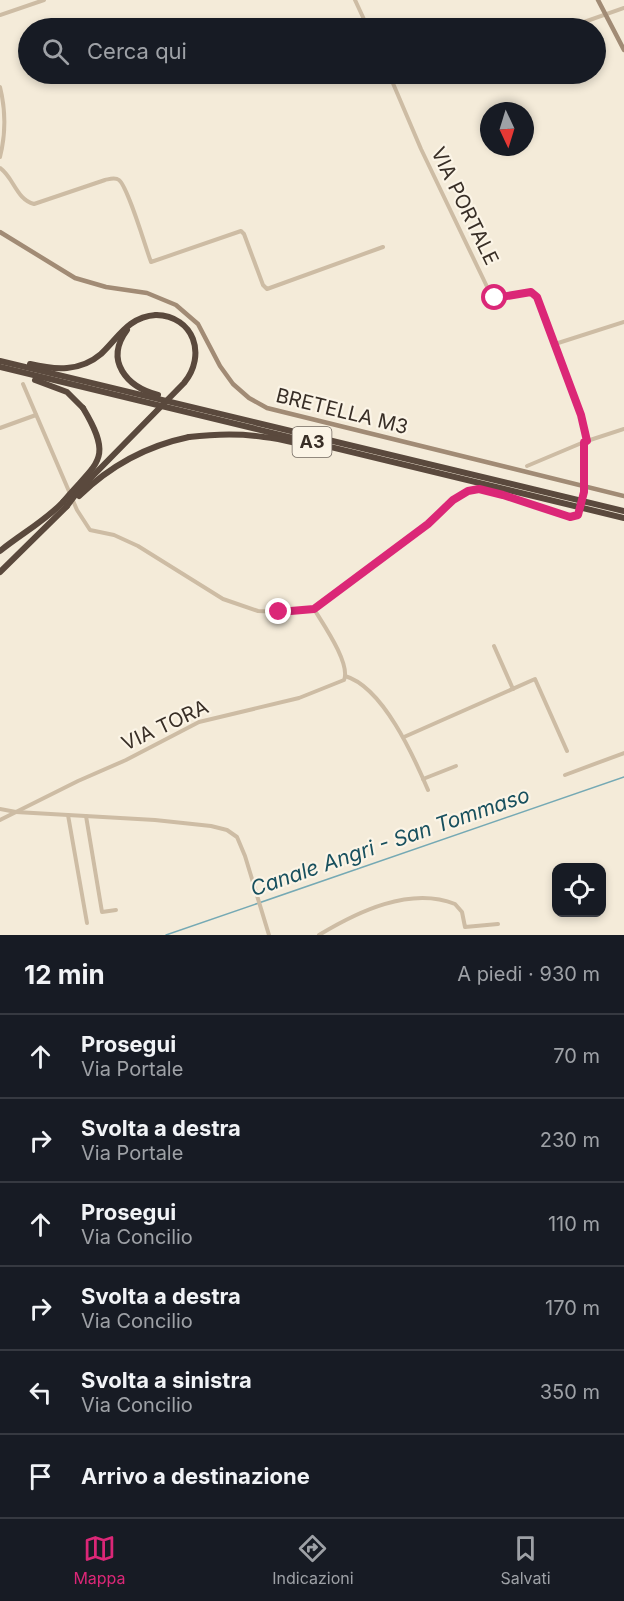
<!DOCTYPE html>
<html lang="it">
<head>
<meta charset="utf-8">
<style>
	:root { --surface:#171b24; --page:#242831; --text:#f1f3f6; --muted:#9ea1a6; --line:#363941; --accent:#db2777 }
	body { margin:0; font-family:Inter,sans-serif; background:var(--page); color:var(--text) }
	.controls { position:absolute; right:18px; bottom:18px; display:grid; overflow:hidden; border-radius:12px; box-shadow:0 3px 9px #0003 }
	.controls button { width:54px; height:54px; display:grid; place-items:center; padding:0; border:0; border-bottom:2px solid var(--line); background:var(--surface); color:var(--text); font:30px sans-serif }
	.compass { position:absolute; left:480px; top:102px; width:54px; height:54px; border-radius:50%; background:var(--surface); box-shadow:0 3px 9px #0003; rotate:176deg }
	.stop { position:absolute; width:18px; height:18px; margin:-14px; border:4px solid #db2777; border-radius:50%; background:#fff }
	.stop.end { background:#db2777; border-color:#fff; box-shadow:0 2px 6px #0008 }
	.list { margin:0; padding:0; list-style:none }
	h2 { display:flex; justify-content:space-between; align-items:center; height:78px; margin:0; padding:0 24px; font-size:26px }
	h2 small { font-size:20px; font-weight:400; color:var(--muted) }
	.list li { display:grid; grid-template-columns:39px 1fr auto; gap:18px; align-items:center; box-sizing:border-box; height:84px; padding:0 24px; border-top:2px solid var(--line) }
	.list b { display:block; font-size:22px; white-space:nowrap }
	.list p { margin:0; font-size:20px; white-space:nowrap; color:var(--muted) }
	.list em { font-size:20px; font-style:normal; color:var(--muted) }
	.icon { flex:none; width:33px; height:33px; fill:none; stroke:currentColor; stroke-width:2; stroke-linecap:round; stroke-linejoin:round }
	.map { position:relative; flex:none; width:624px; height:935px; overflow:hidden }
	.search { position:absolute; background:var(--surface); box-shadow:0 3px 9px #0003; left:18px; right:18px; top:18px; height:66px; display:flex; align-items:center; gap:15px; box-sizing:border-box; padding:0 21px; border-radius:33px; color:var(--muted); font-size:22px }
	.sheet { height:582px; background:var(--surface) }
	nav { display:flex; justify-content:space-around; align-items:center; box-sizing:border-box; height:84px; border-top:2px solid var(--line); background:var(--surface); font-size:16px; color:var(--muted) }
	nav a { display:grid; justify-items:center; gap:3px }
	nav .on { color:var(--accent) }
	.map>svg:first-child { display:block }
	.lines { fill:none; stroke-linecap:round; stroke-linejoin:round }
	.stream { stroke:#75a9b4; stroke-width:1.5 }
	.street { stroke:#cdbca4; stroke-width:4 }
	.secondary { stroke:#a18b75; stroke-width:4.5 }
	.highway { stroke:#5a493d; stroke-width:6 }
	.street-bridge { stroke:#cdbca4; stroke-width:4 }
	.highway-bridge { stroke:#5a493d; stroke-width:6 }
	.route { stroke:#db2777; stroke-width:8 }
	.labels { text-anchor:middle; stroke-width:4.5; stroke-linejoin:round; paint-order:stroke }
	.shield { fill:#fbf4e6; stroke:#726960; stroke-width:1.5 }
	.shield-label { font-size:18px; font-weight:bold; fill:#382e26 }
	.street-label { font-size:20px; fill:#382e26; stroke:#fbf4e6 }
	.water-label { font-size:21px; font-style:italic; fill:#18505e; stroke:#fbf4e6 }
</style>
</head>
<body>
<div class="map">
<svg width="624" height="935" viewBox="0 0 624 935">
	<rect width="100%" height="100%" fill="#f4ebd9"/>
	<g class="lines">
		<polyline class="stream" points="166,935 624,777"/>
		<g class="street">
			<polyline points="355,0 368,28"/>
			<polyline points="0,15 44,0"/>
			<polyline points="535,28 543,28"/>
			<polyline points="567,28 624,8"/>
			<polyline points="389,74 421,149 491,295 495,298 500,298 531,292 537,297 581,415 587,441 584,442 584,481"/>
			<path d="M0 87C6 111 6 133 0 157"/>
			<path d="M0 168C14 178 16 199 34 204L105 180C110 179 115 177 119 180 128 187 146 249 151 262L241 231 244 234 263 285 267 289 383 247"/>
			<polyline points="555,344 624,322"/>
			<polyline points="23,384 77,510 90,530 114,535 138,546 223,599 258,611 279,612 314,609 428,524 453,500 468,491 479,490 503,495 570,517 577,516 580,511"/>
			<polyline points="0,428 36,415"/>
			<polyline points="587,441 624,429"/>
			<polyline points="527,466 584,442"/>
			<polyline points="494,646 513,689"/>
			<path d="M345 676C383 687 414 757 428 790"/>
			<polyline points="404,737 535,679 567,751"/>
			<polyline points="565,775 624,753"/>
			<polyline points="423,779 456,766"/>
			<polyline points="0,809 16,812 155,820 211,826 227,830 237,837 245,856 269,935"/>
			<polyline points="68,815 87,923"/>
			<polyline points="86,816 102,912 116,910"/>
			<path d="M0 820 78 781 126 760 199 722 299 698 344 680C351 664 323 624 314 609"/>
			<path d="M319 935C357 912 410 886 455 904L462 912 465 927 498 924"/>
		</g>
		<g class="secondary">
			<polyline points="598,0 624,50"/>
			<polyline points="0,232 75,278 106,287 147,293 176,305 198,324 220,366 233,384 249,398 267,408 624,496"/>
		</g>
		<g class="highway">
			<path d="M127 330C104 361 127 387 158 395"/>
			<polyline points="0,361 624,511"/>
			<path d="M30 364C55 370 80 372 101 354 119 337 128 317 156 315"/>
			<polyline points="0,367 624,518"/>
			<polyline points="35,380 67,392 83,408"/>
			<path d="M189 437C214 434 239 433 264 437 285 439 304 446 325 449"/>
			<path d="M0 551C21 534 45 521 63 502"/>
			<polyline points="0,572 67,506"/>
		</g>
		<g class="street-bridge">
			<polyline points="584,492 584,481"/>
			<polyline points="580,511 583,498"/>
		</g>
		<g class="highway-bridge">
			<path d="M79 496C111 465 146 446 189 437"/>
			<path d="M63 502C96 462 115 461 83 408"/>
			<path d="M67 506 79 490 184 383C207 355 194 316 156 315"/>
		</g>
	</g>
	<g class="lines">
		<polyline class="route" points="279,612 314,609 428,524 453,500 468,491 479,489 503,495 570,517 578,515 584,492 584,442 587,441 581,415 537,297 531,292 495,298"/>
	</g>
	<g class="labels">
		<rect class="shield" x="292.5" y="427" width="39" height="30" rx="4.5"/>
		<g class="shield-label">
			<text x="312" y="448">A3</text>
		</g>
		<g class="street-label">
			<text transform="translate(465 206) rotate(64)" y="7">VIA PORTALE</text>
			<text transform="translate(342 411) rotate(14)" y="7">BRETELLA M3</text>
			<text transform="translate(165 725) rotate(-25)" y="7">VIA TORA</text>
		</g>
		<g class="water-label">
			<text transform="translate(390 842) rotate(-19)" y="7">Canale Angri - San Tommaso</text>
		</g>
	</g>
</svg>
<div class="controls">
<button><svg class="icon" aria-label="locate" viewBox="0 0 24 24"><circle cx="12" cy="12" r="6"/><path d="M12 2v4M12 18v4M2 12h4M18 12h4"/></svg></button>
</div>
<svg class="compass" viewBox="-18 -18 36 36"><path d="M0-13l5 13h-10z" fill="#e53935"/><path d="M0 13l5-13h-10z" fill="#9ea1a6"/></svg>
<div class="stop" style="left:495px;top:298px"></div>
<div class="stop end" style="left:279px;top:612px"></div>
<div class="search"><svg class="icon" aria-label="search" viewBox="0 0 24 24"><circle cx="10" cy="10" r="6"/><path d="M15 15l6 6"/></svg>Cerca qui</div>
</div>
<section class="sheet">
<h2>12 min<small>A piedi · 930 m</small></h2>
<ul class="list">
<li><svg class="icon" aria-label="ahead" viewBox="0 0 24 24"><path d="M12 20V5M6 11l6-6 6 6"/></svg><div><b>Prosegui</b><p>Via Portale</p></div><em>70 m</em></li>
<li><svg class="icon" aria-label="right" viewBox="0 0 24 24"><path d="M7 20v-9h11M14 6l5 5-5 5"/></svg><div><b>Svolta a destra</b><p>Via Portale</p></div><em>230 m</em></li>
<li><svg class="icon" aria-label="ahead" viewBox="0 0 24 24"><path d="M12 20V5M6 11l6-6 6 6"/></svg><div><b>Prosegui</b><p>Via Concilio</p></div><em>110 m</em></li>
<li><svg class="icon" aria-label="right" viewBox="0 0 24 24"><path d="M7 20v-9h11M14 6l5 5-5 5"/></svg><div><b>Svolta a destra</b><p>Via Concilio</p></div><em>170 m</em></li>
<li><svg class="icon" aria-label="left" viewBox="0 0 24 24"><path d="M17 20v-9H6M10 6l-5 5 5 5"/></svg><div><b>Svolta a sinistra</b><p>Via Concilio</p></div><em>350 m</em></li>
<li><svg class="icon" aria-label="arrive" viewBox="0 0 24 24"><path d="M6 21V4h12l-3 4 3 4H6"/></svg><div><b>Arrivo a destinazione</b></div></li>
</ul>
</section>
<nav>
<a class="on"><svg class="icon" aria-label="map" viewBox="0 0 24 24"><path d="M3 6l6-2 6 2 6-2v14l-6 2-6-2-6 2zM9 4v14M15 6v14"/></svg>Mappa</a>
<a><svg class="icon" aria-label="directions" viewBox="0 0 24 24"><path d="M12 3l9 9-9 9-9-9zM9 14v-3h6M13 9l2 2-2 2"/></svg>Indicazioni</a>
<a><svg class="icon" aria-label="saved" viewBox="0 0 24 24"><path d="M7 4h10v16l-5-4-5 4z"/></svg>Salvati</a>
</nav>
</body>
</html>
